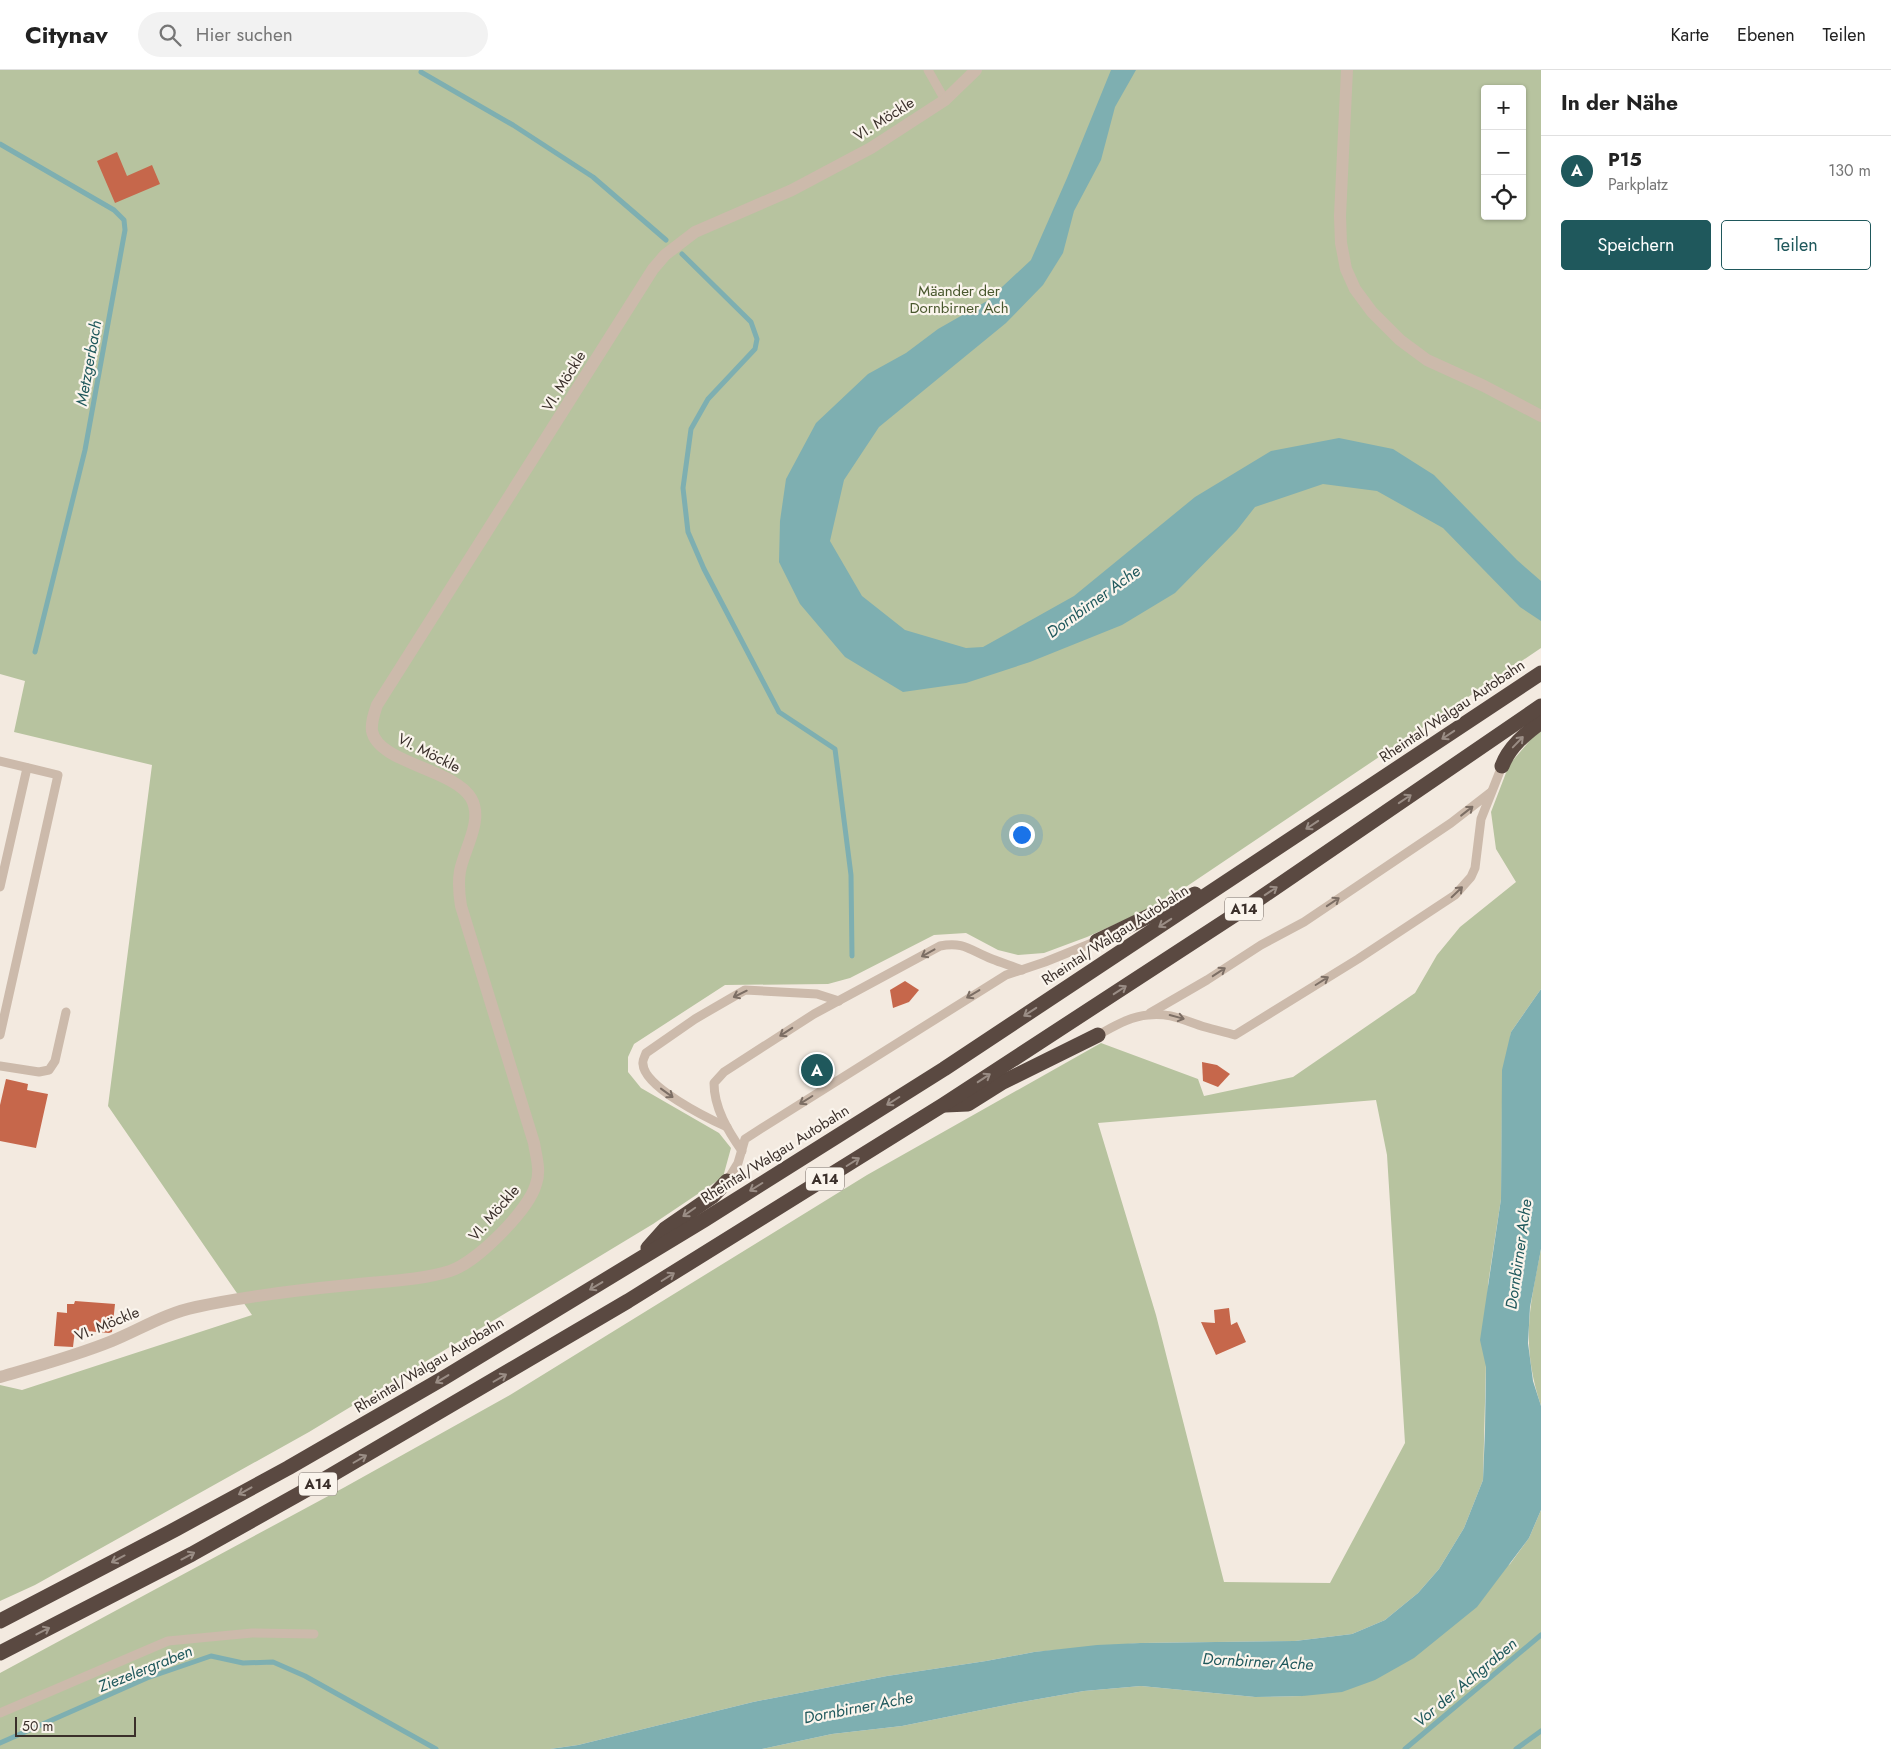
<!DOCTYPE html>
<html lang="de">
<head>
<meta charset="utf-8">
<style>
	:root { --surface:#fff; --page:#f2f2f2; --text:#222; --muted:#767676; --line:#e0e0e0; --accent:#1f585c }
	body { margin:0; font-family:Jost,sans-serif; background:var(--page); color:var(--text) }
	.controls { position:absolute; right:15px; top:15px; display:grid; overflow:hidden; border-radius:5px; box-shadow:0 1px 4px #0004 }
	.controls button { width:45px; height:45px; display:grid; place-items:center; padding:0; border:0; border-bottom:1px solid var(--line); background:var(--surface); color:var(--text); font:25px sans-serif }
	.scale { position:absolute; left:15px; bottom:12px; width:121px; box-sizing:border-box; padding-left:5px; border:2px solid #3a2f2a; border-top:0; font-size:14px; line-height:18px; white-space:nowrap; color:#3a2f2a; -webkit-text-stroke:4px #faf4ec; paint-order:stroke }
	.you { position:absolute; left:1021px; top:764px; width:18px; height:18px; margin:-12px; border:4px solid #fff; border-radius:50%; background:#1a73e8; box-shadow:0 0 0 8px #1a73e833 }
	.badge { display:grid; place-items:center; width:32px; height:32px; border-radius:50%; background:var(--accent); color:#fff; font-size:16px; font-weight:700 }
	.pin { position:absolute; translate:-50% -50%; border:2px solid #fff; box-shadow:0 1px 5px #0006 }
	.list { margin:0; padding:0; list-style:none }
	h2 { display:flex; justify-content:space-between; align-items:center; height:65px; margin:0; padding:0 20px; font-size:21px }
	h2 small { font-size:16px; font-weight:400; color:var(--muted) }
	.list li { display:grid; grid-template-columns:32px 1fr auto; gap:15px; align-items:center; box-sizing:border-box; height:70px; padding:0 20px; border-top:1px solid var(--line) }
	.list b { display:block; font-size:19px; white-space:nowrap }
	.list p { margin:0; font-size:16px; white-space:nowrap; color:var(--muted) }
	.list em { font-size:16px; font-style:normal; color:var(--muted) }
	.actions { display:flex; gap:10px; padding:15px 20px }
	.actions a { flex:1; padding:11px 0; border:1px solid var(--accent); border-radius:5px; text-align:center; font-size:18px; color:var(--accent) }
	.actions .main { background:var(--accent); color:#fff }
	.icon { flex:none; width:28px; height:28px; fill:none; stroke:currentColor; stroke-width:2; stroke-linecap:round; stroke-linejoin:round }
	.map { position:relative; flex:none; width:1541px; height:1679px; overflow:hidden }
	header { display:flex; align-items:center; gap:30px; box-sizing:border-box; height:70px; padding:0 25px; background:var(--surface); border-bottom:1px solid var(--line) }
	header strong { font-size:24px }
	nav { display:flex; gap:28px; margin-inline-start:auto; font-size:18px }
	.search { width:350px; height:45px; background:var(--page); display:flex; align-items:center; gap:12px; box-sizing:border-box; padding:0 18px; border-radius:28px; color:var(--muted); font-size:19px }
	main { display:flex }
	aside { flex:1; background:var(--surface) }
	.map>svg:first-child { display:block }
	.green { fill:#b7c39f; fill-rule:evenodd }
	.water { fill:#7eafb1 }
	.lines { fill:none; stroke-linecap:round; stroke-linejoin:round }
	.stream { stroke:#7eafb1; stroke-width:5 }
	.building { fill:#c6674b }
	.service { stroke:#ccbaab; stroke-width:9 }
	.minor { stroke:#ccbaab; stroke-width:12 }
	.motorway { stroke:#5a4941; stroke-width:15 }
	.oneway { stroke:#9a8d85 }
	.oneway2 { stroke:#7c6e64 }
	.labels { text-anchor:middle; stroke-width:4.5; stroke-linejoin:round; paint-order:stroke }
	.shield { fill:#faf4ec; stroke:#746a64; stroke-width:1 }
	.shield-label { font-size:14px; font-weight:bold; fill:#3a2f2a }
	.street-label { font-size:15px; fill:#3a2f2a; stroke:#faf4ec }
	.park-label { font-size:15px; fill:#49582e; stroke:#faf4ec }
	.water-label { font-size:16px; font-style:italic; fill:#1f585c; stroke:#faf4ec }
</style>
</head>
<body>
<header>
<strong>Citynav</strong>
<div class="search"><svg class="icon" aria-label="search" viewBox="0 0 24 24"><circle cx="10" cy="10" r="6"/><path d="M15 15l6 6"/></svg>Hier suchen</div>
<nav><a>Karte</a><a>Ebenen</a><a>Teilen</a></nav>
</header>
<main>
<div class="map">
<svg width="1541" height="1679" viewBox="0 0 1541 1679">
	<rect width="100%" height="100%" fill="#f3eae0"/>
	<g class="green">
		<path d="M0 0H1541V578L1162 833 1087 867 1044 883 1018 885 998 880 966 863 934 865 850 908 828 914 725 915 634 974 628 987V1002L641 1018 719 1063 731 1078 723 1107 653 1154 309 1362 35 1515 0 1531V1315L22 1320 252 1245 108 1036 152 695 14 662 25 611 0 604ZM1485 19H1522V146H1485Z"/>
		<path d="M1541 661V919L1511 962 1502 1031 1501 1129 1488 1214 1483 1410 1464 1458 1439 1499 1418 1523 1385 1550 1352 1564 1295 1571 1140 1573 1034 1582 986 1591 887 1606 753 1632 578 1675 550 1679H0V1603L345 1417 510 1325 867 1105 1101 973 1198 1009 1204 1026 1293 1007 1415 923 1437 885 1460 857 1516 812 1496 779 1491 742 1509 695 1532 668ZM1376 1030 1387 1085 1405 1373 1330 1513 1224 1512 1156 1245 1098 1053Z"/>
		<path d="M1541 1179V1336C1521 1275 1529 1239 1541 1179Z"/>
		<polygon points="1541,1440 1541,1679 762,1679 832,1664 902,1656 1016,1633 1084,1621 1141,1616 1255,1627 1303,1626 1510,1494 1529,1468"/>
	</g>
	<g class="water">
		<polygon points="1111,0 1136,0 1115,37 1101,90 1074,141 1063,183 1043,215 1006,253 879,357 844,410 830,471 862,526 905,560 966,578 983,577 1074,526 1195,427 1271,381 1339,368 1393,379 1434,405 1517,490 1541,511 1541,551 1520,537 1443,458 1377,421 1323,414 1255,437 1237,460 1175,523 1122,555 1030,592 966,613 903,622 845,587 800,534 779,492 780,451 786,409 816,353 868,304 906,283 938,259 987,231 1031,190 1067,108"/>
		<polygon points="1541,919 1541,1179 1530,1237 1528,1273 1533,1311 1541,1336 1541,1440 1529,1468 1477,1537 1414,1588 1375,1610 1342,1622 1303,1626 1255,1627 1141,1616 1084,1621 1016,1633 902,1656 832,1664 762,1679 550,1679 578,1675 753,1632 887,1606 986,1591 1034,1582 1097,1575 1140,1573 1295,1571 1352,1564 1385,1550 1418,1523 1439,1499 1464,1458 1483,1410 1485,1360 1486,1297 1480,1270 1501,1129 1502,1000 1511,962"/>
	</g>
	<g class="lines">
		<g class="stream">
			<polyline points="421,2 513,55 593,107 666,170"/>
			<polyline points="0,74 114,140 124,150 125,160 85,380 35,582"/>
			<polyline points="682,184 751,252 757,269 755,279 708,329 691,359 683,418 688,462 704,499 779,642 835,679 851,805 852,886"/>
			<polyline points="0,1673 147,1608 211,1586 243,1593 273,1592 305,1606 436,1679"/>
			<polyline points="1405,1679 1541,1565"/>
			<polyline points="1516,1679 1541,1661"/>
		</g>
	</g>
	<g class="building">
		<polygon points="117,82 127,106 152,95 160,114 115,133 97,91"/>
		<polygon points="905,911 919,920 909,932 893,938 890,920"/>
		<polygon points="1202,992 1217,995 1230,1004 1218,1017 1203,1011"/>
		<polygon points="6,1009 28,1014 27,1020 48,1024 36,1078 0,1071 0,1035"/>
		<polygon points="75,1231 115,1234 112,1262 109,1263 75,1260 73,1277 54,1276 57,1242 67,1243 67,1234 74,1234"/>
		<polygon points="1229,1238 1231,1255 1237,1252 1246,1272 1216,1285 1201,1252 1215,1253 1214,1240"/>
	</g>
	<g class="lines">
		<g class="service">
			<polyline points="928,0 945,30"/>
			<polyline points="0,691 58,705 0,965"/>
			<polyline points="0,817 27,698"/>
			<polyline points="1150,943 1207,910 1261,875 1304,852 1451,753 1491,722"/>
			<path d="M1098 965C1113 957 1131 946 1148 945 1170 942 1185 951 1205 957 1215 960 1225 962 1235 965L1358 889 1455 825 1471 807 1475 798 1481 749 1502 696"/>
			<polyline points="0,996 39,1002 49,1000 55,991 66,942"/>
			<path d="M727 1057C707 1048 644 1017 643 994 642 991 645 986 646 983L695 949 745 920 817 924 839 931"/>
			<path d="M742 1081C728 1061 714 1038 714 1013L724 1002 814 944 940 876C964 871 971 881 992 889 1002 893 1012 896 1022 900"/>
			<polyline points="727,1111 738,1093 745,1069 762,1058 1006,905 1045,892 1097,871"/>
			<polyline points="0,1643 168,1571 252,1563 314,1564"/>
		</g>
		<g class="minor">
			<polyline points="1347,0 1340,146 1341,173 1346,199 1355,219 1372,242 1400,270 1427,290 1484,316 1541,346"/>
			<path d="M0 1307C38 1296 75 1286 112 1271 139 1260 166 1243 196 1237 246 1226 298 1220 349 1215 382 1211 418 1211 450 1201 476 1193 529 1140 536 1114 541 1101 536 1086 534 1073L461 836C459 824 458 813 460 801 464 779 484 750 471 728 454 699 378 693 372 661 371 652 374 644 377 635L653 199 665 185 695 162 792 120 871 78 945 30 976 0"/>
		</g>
		<g class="motorway">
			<path d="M1502 696C1509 677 1525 664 1541 652"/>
			<polyline points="1097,871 1195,824"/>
			<polyline points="945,1035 968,1034 1003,1012 1098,965"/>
			<polyline points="648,1178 665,1159 713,1126 727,1111"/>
			<polyline points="0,1551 176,1459 288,1398 442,1309 704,1150 944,999 1541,603"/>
			<polyline points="0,1583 192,1484 306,1420 628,1231 943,1035 1253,833 1541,636"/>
		</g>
	</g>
	<defs><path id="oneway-shaft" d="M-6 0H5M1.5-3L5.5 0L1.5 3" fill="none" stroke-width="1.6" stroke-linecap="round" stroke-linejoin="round" transform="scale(1.25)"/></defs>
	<g class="oneway">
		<use href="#oneway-shaft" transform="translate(1448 665) rotate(146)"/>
		<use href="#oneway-shaft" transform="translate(1518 672) rotate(-46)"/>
		<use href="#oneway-shaft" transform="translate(1405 729) rotate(-34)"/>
		<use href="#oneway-shaft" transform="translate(1312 755) rotate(146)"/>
		<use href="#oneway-shaft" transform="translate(1271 821) rotate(-34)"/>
		<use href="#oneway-shaft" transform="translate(1165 853) rotate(147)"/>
		<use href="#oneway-shaft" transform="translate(1120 920) rotate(-33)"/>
		<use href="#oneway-shaft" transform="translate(1030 942) rotate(147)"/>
		<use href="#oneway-shaft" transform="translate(984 1008) rotate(-33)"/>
		<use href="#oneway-shaft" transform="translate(893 1031) rotate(148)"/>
		<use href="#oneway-shaft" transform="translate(853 1092) rotate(-32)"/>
		<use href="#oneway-shaft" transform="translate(756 1117) rotate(148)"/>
		<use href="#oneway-shaft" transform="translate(689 1142) rotate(145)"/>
		<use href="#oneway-shaft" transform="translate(668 1207) rotate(-32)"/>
		<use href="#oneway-shaft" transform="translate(596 1216) rotate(149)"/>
		<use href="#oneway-shaft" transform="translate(500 1308) rotate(-30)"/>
		<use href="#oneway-shaft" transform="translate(442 1309) rotate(149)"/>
		<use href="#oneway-shaft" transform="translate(360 1389) rotate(-30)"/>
		<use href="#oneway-shaft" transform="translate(245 1421) rotate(151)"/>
		<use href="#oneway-shaft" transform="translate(188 1486) rotate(-28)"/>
		<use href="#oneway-shaft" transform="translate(118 1489) rotate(152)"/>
		<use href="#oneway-shaft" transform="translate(43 1561) rotate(-27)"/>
	</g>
	<g class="oneway2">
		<use href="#oneway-shaft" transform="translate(1467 741) rotate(-38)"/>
		<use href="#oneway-shaft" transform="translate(1457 822) rotate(-44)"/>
		<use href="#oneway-shaft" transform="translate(1333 832) rotate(-34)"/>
		<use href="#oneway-shaft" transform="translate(928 883) rotate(151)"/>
		<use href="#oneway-shaft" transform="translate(1219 902) rotate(-33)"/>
		<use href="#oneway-shaft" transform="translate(1322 911) rotate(-32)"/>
		<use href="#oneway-shaft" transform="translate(740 924) rotate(154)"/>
		<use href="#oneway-shaft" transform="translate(973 924) rotate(149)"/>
		<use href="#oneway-shaft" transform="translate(1177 947) rotate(15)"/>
		<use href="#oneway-shaft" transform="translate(786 962) rotate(147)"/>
		<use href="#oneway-shaft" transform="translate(667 1023) rotate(36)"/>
		<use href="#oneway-shaft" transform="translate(806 1030) rotate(148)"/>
	</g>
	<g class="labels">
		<g class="shield">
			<rect x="1225" y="827.5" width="38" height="23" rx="4"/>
			<rect x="806" y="1097.5" width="38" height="23" rx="4"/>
			<rect x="299" y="1402.5" width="38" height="23" rx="4"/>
		</g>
		<g class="shield-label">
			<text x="1244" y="844">A14</text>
			<text x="825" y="1114">A14</text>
			<text x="318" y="1419">A14</text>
		</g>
		<g class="street-label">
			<text transform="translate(884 49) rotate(-32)" y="5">VI. Möckle</text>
			<text transform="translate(564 311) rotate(-58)" y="5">VI. Möckle</text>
			<text transform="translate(1452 641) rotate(-34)" y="5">Rheintal/Walgau Autobahn</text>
			<text transform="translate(429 683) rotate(27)" y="5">VI. Möckle</text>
			<text transform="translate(1115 865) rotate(-33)" y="5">Rheintal/Walgau Autobahn</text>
			<text transform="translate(775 1084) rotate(-32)" y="5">Rheintal/Walgau Autobahn</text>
			<text transform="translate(494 1143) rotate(-49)" y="5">VI. Möckle</text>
			<text transform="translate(107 1254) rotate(-22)" y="5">VI. Möckle</text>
			<text transform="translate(429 1295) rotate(-31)" y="5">Rheintal/Walgau Autobahn</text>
		</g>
		<g class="park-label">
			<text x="959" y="226">Mäander der<tspan x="959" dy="17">Dornbirner Ach</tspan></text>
		</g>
		<g class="water-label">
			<text transform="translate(88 293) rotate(-80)" y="6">Metzgerbach</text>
			<text transform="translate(1093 531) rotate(-36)" y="6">Dornbirner Ache</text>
			<text transform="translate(1518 1184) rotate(-82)" y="6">Dornbirner Ache</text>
			<text transform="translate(1258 1591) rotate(3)" y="6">Dornbirner Ache</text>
			<text transform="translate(145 1598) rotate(-22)" y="6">Ziezelergraben</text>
			<text transform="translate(1465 1612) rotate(-40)" y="6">Vor der Achgraben</text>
			<text transform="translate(858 1637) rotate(-11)" y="6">Dornbirner Ache</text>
		</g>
	</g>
</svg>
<div class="controls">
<button>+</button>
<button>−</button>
<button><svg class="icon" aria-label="locate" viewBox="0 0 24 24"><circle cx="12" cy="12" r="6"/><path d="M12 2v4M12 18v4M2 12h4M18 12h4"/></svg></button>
</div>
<div class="scale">50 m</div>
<div class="you"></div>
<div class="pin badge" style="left:817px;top:1000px">A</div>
</div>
<aside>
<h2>In der Nähe<small></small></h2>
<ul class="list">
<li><span class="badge">A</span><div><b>P15</b><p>Parkplatz</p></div><em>130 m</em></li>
</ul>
<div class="actions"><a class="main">Speichern</a><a>Teilen</a></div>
</aside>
</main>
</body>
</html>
